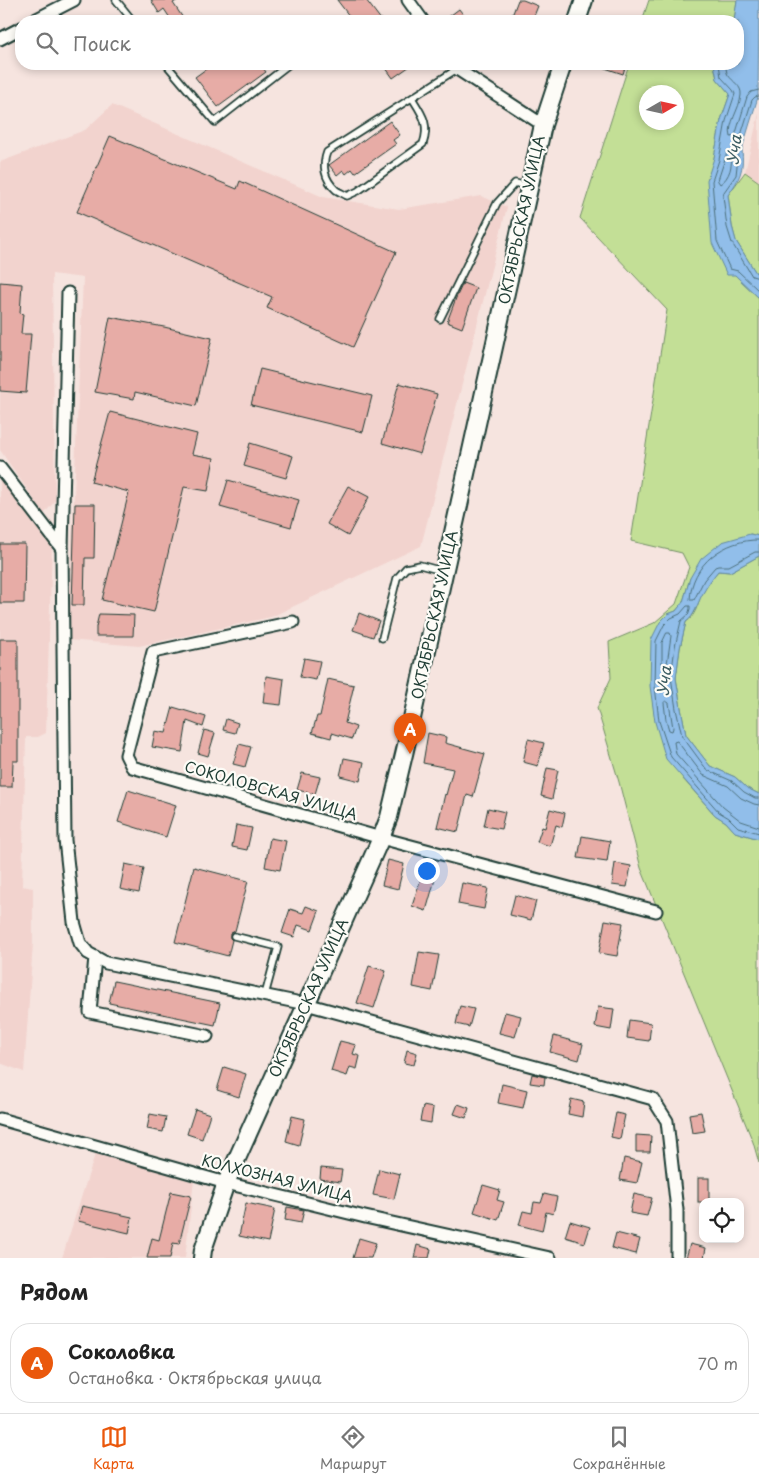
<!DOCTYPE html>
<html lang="ru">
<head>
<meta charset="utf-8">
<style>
	:root { --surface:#fff; --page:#f2f2f2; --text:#222; --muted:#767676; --line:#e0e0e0; --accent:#ea580c }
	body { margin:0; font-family:"Playpen Sans",sans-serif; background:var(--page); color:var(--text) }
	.controls { position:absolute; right:15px; bottom:15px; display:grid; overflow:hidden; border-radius:10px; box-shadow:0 2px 8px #0003 }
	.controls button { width:45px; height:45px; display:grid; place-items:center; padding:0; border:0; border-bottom:1px solid var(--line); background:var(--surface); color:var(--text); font:25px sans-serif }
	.compass { position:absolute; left:639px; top:85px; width:45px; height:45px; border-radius:50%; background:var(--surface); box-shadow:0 2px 8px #0003; rotate:81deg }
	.you { position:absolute; left:426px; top:870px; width:18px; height:18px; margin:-12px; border:4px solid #fff; border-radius:50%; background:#1a73e8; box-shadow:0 0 0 8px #1a73e833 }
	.badge { display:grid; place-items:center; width:32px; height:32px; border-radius:50%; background:var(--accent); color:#fff; font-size:16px; font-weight:700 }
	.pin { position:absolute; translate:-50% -41px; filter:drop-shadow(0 1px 2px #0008) }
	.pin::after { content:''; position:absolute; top:26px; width:18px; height:15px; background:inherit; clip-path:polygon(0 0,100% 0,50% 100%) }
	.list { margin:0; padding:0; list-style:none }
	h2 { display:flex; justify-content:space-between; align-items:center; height:65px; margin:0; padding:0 20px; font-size:21px }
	h2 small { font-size:16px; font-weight:400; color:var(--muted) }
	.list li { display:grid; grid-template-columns:32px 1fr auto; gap:15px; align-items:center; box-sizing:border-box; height:80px; margin:0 10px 10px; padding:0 10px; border:1px solid var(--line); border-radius:20px }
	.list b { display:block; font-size:19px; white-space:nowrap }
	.list p { margin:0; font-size:16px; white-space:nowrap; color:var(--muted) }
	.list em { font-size:16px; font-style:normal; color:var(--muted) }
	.icon { flex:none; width:28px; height:28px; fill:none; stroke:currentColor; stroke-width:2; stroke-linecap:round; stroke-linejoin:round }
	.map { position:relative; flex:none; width:759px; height:1258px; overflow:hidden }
	.search { position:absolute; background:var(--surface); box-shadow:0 2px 8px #0003; left:15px; right:15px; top:15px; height:55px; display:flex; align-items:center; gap:12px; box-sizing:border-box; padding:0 18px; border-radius:20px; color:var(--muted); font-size:19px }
	.sheet { height:155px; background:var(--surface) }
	nav { display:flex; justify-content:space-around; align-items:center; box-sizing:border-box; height:70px; border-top:1px solid var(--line); background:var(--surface); font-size:14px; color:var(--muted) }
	nav a { display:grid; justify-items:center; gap:2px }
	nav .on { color:var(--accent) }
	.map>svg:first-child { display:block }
	.built { fill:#f2d3ce }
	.green { fill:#c3df96; stroke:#718e65; fill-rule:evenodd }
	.water { fill:#91beea; stroke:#638aa1 }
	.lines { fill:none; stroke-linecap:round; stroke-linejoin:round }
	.shore { stroke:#4d717d; stroke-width:1 }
	.building { fill:#e7aca6; stroke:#1f3d34 }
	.lane-casing { stroke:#1f3d34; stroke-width:9 }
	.street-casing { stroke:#1f3d34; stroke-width:15 }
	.secondary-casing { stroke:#1f3d34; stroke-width:20 }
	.lane { stroke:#fdfcf7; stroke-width:5.5 }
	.street { stroke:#fdfcf7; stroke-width:11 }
	.secondary { stroke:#fdfcf7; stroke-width:16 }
	.labels { text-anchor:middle; stroke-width:4.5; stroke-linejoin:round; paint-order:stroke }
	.street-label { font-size:15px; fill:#1f3d34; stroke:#fdfcf7 }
	.water-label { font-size:16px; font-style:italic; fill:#3c5d62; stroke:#fdfcf7 }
</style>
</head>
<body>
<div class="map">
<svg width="759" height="1258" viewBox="0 0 759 1258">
	<rect width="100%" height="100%" fill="#f6e4df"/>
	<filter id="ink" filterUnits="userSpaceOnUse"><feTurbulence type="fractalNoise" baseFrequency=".02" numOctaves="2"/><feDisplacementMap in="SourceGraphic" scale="10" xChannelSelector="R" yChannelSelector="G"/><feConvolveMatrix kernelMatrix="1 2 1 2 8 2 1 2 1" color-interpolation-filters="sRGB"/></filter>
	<g filter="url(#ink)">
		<g class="built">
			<polygon points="112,105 323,197 399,209 481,196 507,207 421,546 271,617 139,646 68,640 83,278 52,274 55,501 44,514 0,450 0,162 85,130"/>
			<polygon points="759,113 759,182 745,172"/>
			<polygon points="0,476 52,544 46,733 38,737 26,737 22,886 33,888 33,943 24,1072 0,1063"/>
			<polygon points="95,1154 194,1180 185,1258 62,1258"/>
		</g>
		<g class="green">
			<polygon points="649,0 737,0 734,21 642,21"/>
			<path d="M629 64H714L717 79 730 94 721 120 714 158 735 275 759 298V536L750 534 690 578 683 602 676 611 668 614 683 779 715 815 726 822 735 832 759 839V1163L753 1142 641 868 619 782 597 708 611 678 609 642 654 623 676 604 689 567 682 553 631 541 667 310 580 218ZM646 92H676V122H646Z"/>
			<polygon points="745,172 759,182 759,274 756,273 736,241 732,226 728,195"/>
			<path d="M759 556V794L747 788 735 777 710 766 686 735 681 708 676 678 680 648 686 622C696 616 697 604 702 594 707 586 712 578 718 571L730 572Z"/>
		</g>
		<g class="water">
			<path d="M737 0H759L758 97 742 149C744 171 740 178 728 195L732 226 736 241 756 273 759 274V298L735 275H727L712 243 707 180 714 158 721 120 730 94 717 79 714 64H738V21H734Z"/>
			<path d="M750 534 759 536V556L730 572 718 571C712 578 707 586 702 595 697 604 695 616 686 622L680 648 676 678 681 708 686 735 710 766 735 777 747 788 759 794V839L735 832 726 822 715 815 666 759 655 722 650 686 651 640 660 622 668 614 676 611 683 602 690 578 701 559 722 542Z"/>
		</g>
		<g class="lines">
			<g class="shore">
				<polyline points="719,64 721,77 733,90 735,94 726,121 719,160 712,181 717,241 730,269 738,271 759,291"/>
				<path d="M726 64C726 68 726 72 728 75 733 82 742 86 741 95 740 109 727 124 731 137L735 136 747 97 751 92 759 90"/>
				<polyline points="759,96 755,97 752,100 737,148 738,157 736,175 724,192 723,196 727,227 732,243 752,276 759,278"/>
				<path d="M728 151 731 152C733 164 730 178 720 184L718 181Z"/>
				<path d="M759 540C725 539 691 564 690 600H694L704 580 715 567 718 566H729L755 552H759"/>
				<polygon points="667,633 670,633 671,636 667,664 664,666 662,663 662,643"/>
				<polygon points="666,701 669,703 673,728 672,731 669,730 666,720 664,703"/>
				<polyline points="759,798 755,798 744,792 732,781 707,770 682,736 676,709 671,677 675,647 681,621 688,615 690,609 690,606 687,606 680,614 671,618 664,625 656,641 655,686 659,721 671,757 719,812 729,818 738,827 759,833"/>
				<polyline points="759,805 754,804 741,798 728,786 703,775 677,741 674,742 676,754 723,807 741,821 759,827"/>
			</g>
		</g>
		<g class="building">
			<polygon points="151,0 178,0 173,3 185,21 172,21 164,9 159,13"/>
			<polygon points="337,0 366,0 382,21 353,21"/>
			<polygon points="518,0 523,0 538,6 532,21 510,21"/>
			<polygon points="459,9 468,21 443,21"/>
			<polygon points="213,64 260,64 266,72 218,107 195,77"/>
			<polygon points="383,64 413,64 393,78"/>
			<polygon points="596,64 626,64 623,74 596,65"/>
			<polygon points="390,121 400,135 393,140 396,144 355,173 352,169 346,174 343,170 337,175 329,165"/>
			<polygon points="110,136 237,189 240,181 396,252 353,347 267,308 272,297 77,212"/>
			<polygon points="0,282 22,284 20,313 23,314 21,334 31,334 26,393 0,391"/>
			<polygon points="463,283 476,288 462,328 447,322 456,298"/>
			<polygon points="110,317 164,327 212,338 196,406 135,392 134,399 95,392"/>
			<polygon points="260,369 372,396 363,432 251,405"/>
			<polygon points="399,383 437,394 420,454 382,443"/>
			<polygon points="110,412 197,434 192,454 214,458 208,491 184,487 154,612 102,600 129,492 91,482"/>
			<polygon points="250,443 293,456 286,478 244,466"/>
			<polygon points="228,480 299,500 291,527 220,507"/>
			<polygon points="348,486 369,497 348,536 327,524"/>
			<polygon points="75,504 95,504 94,558 85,558 84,605 72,605"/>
			<polygon points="0,544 25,544 24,603 0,603"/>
			<polygon points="359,613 379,621 373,637 353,630"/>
			<polygon points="99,614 134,615 133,636 96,636 96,627"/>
			<polygon points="0,639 18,639 18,761 13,761 12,787 0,787"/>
			<polygon points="304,658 320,661 316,680 300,677"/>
			<polygon points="266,676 284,679 281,705 263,703"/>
			<polygon points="328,679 354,685 345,723 356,727 352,739 332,733 331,738 312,733 317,716 320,716"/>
			<polygon points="173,707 206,717 203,727 187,721 182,752 152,747 155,731 166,733"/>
			<polygon points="226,719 238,723 235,733 223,730"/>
			<polygon points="204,730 215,733 208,756 198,753"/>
			<polygon points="428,733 446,737 445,743 485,754 473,797 467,795 458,832 437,827 445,794 446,795 453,769 423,763"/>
			<polygon points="528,739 544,743 538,766 523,762"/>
			<polygon points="239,744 251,747 245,767 233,764"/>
			<polygon points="344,758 364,762 360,781 340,776"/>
			<polygon points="547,768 558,770 552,799 541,796"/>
			<polygon points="302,773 320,777 315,794 297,790"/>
			<polygon points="128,790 176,805 166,837 118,822"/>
			<polygon points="488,808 505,812 501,829 484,826"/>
			<polygon points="550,809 565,813 562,827 556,825 550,846 537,842 542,827 545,828"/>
			<polygon points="236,825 252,828 247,850 232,847"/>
			<polygon points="582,836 610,841 607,862 578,858"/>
			<polygon points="270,838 286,841 280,870 265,867"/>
			<polygon points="388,860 404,864 398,889 382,885"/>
			<polygon points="615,863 631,866 627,887 612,885"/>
			<polygon points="125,864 144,868 139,893 120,889"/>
			<polygon points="194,867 248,881 235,931 230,934 230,938 232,940 228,956 175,942"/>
			<polygon points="423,872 436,876 426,911 412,906"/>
			<polygon points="462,883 488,888 484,909 458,904"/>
			<polygon points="515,895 536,901 531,920 510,915"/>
			<polygon points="306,906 319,911 312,930 298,925 294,937 282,933 290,909 303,913"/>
			<polygon points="605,920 623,923 617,956 599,953"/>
			<polygon points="419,952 439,955 432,991 413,987"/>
			<polygon points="369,966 386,971 374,1008 357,1003"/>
			<polygon points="114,981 220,1003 215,1025 109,1003"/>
			<polygon points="460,1006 474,1009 469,1027 456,1024"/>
			<polygon points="598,1007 614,1009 611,1030 595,1027"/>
			<polygon points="505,1012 521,1016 515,1037 499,1033"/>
			<polygon points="629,1020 651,1023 649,1041 627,1038"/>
			<polygon points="554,1036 583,1044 579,1060 550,1052"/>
			<polygon points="340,1041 356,1045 353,1054 360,1056 357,1069 350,1067 347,1076 331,1071"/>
			<polygon points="407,1050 417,1053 414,1065 404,1063"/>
			<polygon points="224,1067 246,1074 239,1097 217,1090"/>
			<polygon points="532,1074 545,1077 544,1085 530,1083"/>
			<polygon points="502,1084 527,1090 523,1108 498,1103"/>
			<polygon points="571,1099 584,1102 582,1117 568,1114"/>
			<polygon points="458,1104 469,1108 466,1118 454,1114"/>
			<polygon points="423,1106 433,1108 431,1123 420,1121"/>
			<polygon points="195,1109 210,1114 202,1139 187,1134"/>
			<polygon points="701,1112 705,1131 692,1133 689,1114"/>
			<polygon points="616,1113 625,1115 620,1139 611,1137"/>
			<polygon points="150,1114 166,1117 163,1132 147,1129"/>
			<polygon points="292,1116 305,1119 299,1145 286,1141"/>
			<polygon points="636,1135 651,1136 650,1152 636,1152"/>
			<polygon points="624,1158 642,1162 637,1183 620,1180"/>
			<polygon points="321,1168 342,1170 340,1182 320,1179"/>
			<polygon points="379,1169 400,1174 394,1199 373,1195"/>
			<rect x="698" y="1178" width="11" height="24"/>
			<polygon points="483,1185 500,1190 497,1200 504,1202 498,1220 474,1212"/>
			<polygon points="171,1192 191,1196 179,1244 173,1243 170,1258 147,1258 152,1238 159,1240"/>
			<polygon points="544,1194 557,1197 553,1214 546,1212 542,1231 519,1225 523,1211 532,1213 534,1202 541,1203"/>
			<polygon points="634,1194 652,1198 647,1216 630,1213"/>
			<polygon points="246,1203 275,1209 268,1242 239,1236"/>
			<polygon points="82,1206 132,1217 129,1233 78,1221"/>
			<polygon points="287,1207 304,1210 301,1223 285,1220"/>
			<polygon points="570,1221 590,1227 585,1243 565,1237"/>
			<polygon points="616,1233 640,1239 636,1254 612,1248"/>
			<polygon points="359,1238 376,1243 371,1258 353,1258"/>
			<polygon points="690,1244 706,1248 704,1258 686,1258"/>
			<polygon points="417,1245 431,1249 429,1258 414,1258"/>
		</g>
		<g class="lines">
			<g class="lane-casing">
				<g id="lane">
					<polyline points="116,0 133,21"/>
					<polyline points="166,64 215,122 288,65"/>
					<path d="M412 98C422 114 430 124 423 144L358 191 347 196C344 194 339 192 336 190 324 179 322 165 327 152L457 69"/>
					<polyline points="440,319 497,203 515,183 527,186"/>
					<polyline points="382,638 397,578 406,568 420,565 442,571"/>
					<polyline points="234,936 278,947 265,995"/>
				</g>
			</g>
			<g class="street-casing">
				<g id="street">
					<polyline points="408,0 423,21"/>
					<polyline points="33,21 74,0"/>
					<polyline points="0,39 21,28"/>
					<polyline points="453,64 457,69 543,125"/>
					<polyline points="68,293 62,549 65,840 74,922 80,943 88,953 106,963 306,1004 653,1099 667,1121 677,1210 677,1258"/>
					<polyline points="0,468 62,549"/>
					<polyline points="293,622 153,652 126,755 132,767 381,838 656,911"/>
					<polyline points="95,957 90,1012 207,1036"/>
					<polyline points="0,1119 226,1183 365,1217 550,1258"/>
				</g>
			</g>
			<g class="secondary-casing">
				<g id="secondary">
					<polyline points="577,21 584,0"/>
					<polyline points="202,1258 203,1250 226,1183 381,838 389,817 405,750 543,125 563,64"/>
				</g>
			</g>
			<use href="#lane" class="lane"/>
			<use href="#street" class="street"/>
			<use href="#secondary" class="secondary"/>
		</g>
	</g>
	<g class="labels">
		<g class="street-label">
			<text transform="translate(522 220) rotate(-78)" y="5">ОКТЯБРЬСКАЯ УЛИЦА</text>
			<text transform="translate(435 615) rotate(-78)" y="5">ОКТЯБРЬСКАЯ УЛИЦА</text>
			<text transform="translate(271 791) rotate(16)" y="5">СОКОЛОВСКАЯ УЛИЦА</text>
			<text transform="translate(309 998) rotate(-66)" y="5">ОКТЯБРЬСКАЯ УЛИЦА</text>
			<text transform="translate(277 1179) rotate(14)" y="5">КОЛХОЗНАЯ УЛИЦА</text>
		</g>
		<g class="water-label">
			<text transform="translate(734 150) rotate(-83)" y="6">Уча</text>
			<text transform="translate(664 681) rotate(-84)" y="6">Уча</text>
		</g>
	</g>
</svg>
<div class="controls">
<button><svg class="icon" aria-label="locate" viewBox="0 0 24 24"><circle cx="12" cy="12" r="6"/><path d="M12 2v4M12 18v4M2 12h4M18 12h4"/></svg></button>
</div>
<svg class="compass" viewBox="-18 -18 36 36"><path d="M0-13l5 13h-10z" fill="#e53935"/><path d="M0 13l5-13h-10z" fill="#767676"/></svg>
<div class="you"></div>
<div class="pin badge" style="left:410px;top:754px">A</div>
<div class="search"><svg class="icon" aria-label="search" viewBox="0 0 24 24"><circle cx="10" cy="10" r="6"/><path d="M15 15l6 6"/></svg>Поиск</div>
</div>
<section class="sheet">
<h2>Рядом<small></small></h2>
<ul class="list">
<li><span class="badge">A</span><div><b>Соколовка</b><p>Остановка · Октябрьская улица</p></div><em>70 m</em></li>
</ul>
</section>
<nav>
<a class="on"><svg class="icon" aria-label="map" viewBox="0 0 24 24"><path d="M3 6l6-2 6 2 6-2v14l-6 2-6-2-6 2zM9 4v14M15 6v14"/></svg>Карта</a>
<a><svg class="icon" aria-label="directions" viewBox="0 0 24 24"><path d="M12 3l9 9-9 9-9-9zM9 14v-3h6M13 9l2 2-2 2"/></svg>Маршрут</a>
<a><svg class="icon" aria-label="saved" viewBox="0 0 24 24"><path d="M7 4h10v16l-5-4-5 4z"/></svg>Сохранённые</a>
</nav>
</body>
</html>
